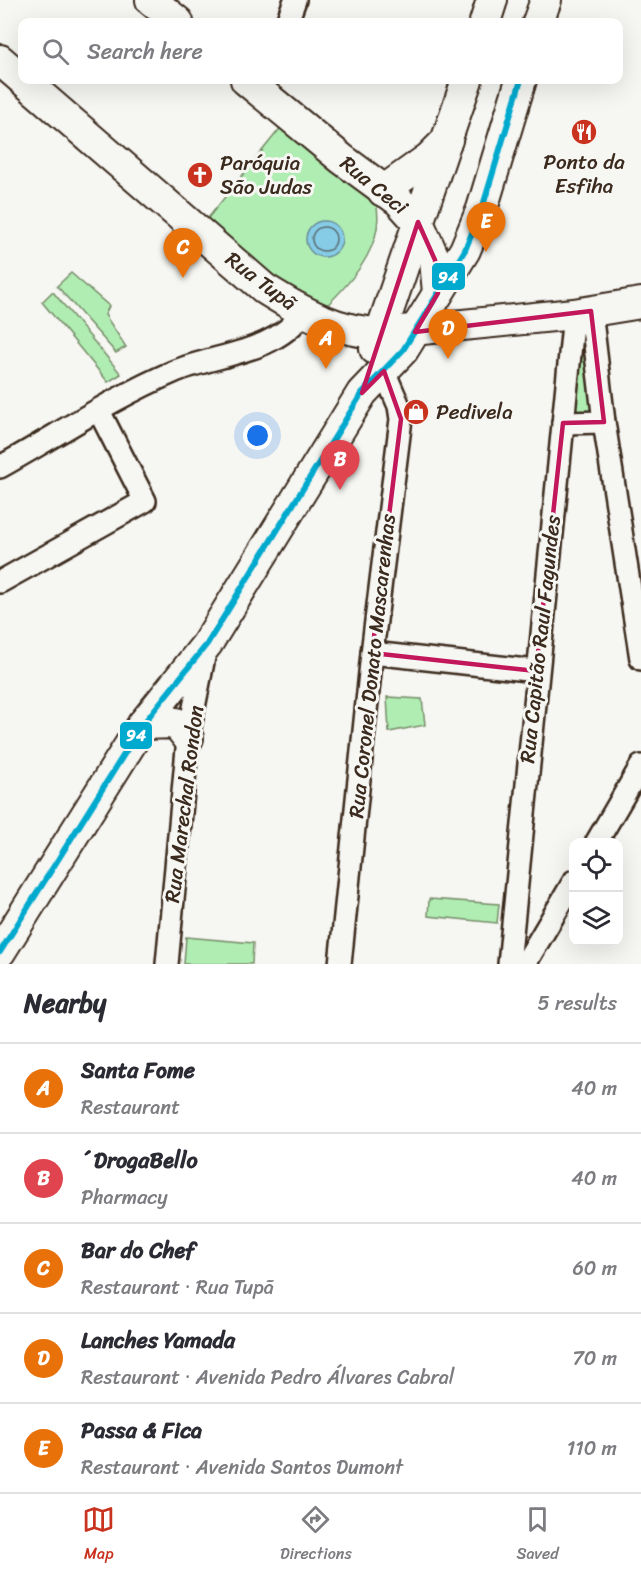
<!DOCTYPE html>
<html lang="en">
<head>
<meta charset="utf-8">
<style>
	:root { --surface:#fff; --page:#f7f7f7; --text:#2b2b33; --muted:#7c7c81; --line:#e1e1e2; --accent:#c8321e }
	body { margin:0; font-family:Sriracha,sans-serif; background:var(--page); color:var(--text) }
	.controls { position:absolute; right:18px; bottom:18px; display:grid; overflow:hidden; border-radius:12px; box-shadow:0 6px 24px #0002 }
	.controls button { width:54px; height:54px; display:grid; place-items:center; padding:0; border:0; border-bottom:2px solid var(--line); background:var(--surface); color:var(--text); font:30px sans-serif }
	.you { position:absolute; left:258px; top:436px; width:21px; height:21px; margin:-15px; border:4px solid #fff; border-radius:50%; background:#1a73e8; box-shadow:0 0 0 9px #1a73e833 }
	.badge { display:grid; place-items:center; width:39px; height:39px; border-radius:50%; background:var(--accent); color:#fff; font-size:20px; font-weight:700 }
	.pin { position:absolute; translate:-50% -50px; filter:drop-shadow(0 2px 3px #0008) }
	.pin::after { content:''; position:absolute; top:32px; width:21px; height:18px; background:inherit; clip-path:polygon(0 0,100% 0,50% 100%) }
	.list { margin:0; padding:0; list-style:none }
	h2 { display:flex; justify-content:space-between; align-items:center; height:78px; margin:0; padding:0 24px; font-size:26px }
	h2 small { font-size:20px; font-weight:400; color:var(--muted) }
	.list li { display:grid; grid-template-columns:39px 1fr auto; gap:18px; align-items:center; box-sizing:border-box; height:90px; padding:0 24px; border-top:2px solid var(--line) }
	.list b { display:block; font-size:22px; white-space:nowrap }
	.list p { margin:0; font-size:20px; white-space:nowrap; color:var(--muted) }
	.list em { font-size:20px; font-style:normal; color:var(--muted) }
	.icon { flex:none; width:33px; height:33px; fill:none; stroke:currentColor; stroke-width:2; stroke-linecap:round; stroke-linejoin:round }
	.map { position:relative; flex:none; width:641px; height:964px; overflow:hidden }
	.search { position:absolute; background:var(--surface); box-shadow:0 6px 24px #0002; left:18px; right:18px; top:18px; height:66px; display:flex; align-items:center; gap:15px; box-sizing:border-box; padding:0 21px; border-radius:12px; color:var(--muted); font-size:22px }
	.sheet { height:528px; background:var(--surface) }
	nav { display:flex; justify-content:space-around; align-items:center; box-sizing:border-box; height:84px; border-top:2px solid var(--line); background:var(--surface); font-size:16px; color:var(--muted) }
	nav a { display:grid; justify-items:center; gap:3px }
	nav .on { color:var(--accent) }
	.map>svg:first-child { display:block }
	.green { fill:#b0edb3; stroke:#768c68; stroke-width:1.5 }
	.water { fill:#86cce7; stroke:#688b97; stroke-width:1.5 }
	.lines { fill:none; stroke-linecap:round; stroke-linejoin:round }
	.shore { stroke:#596b6e; stroke-width:1.5 }
	.street-casing { stroke:#3b2a1e; stroke-width:26 }
	.secondary-casing { stroke:#3b2a1e; stroke-width:34 }
	.street { stroke:#f6f6f2; stroke-width:21 }
	.secondary { stroke:#f6f6f2; stroke-width:30 }
	.bus-1-casing { stroke:#f6f6f2; stroke-width:10 }
	.bus-1 { stroke:#00a9ce; stroke-width:6 }
	.marked { fill:none; stroke:#c2185b; stroke-width:4.5; stroke-linejoin:round }
	.labels { text-anchor:middle; stroke-width:6; stroke-linejoin:round; paint-order:stroke }
	.poi-label { font-size:21px; fill:#3b2a1e; stroke:#f6f6f2; text-anchor:start }
	.street-label { font-size:21px; fill:#3b2a1e; stroke:#f6f6f2 }
	.line-badge { stroke:#f6f6f2; stroke-width:2 }
	.badge-label { font-size:16px; text-anchor:middle; font-weight:bold; fill:#fff }
</style>
</head>
<body>
<div class="map">
<svg width="641" height="964" viewBox="0 0 641 964">
	<rect width="100%" height="100%" fill="#f6f6f2"/>
	<filter id="ink" filterUnits="userSpaceOnUse"><feTurbulence type="fractalNoise" baseFrequency=".0167" numOctaves="2"/><feDisplacementMap in="SourceGraphic" scale="12" xChannelSelector="R" yChannelSelector="G"/><feConvolveMatrix kernelMatrix="1 2 1 2 8 2 1 2 1" color-interpolation-filters="sRGB"/></filter>
	<g filter="url(#ink)">
		<g class="green">
			<path d="M282 126 372 192C393 237 353 281 322 310L200 228Z"/>
			<polygon points="71,273 109,306 105,315 126,347 116,353 57,286"/>
			<polygon points="52,292 53,292 121,374 108,382 42,302"/>
			<polygon points="586,328 593,417 572,414 577,329"/>
			<polygon points="387,697 422,699 425,725 389,732"/>
			<polygon points="429,899 499,904 497,923 428,916"/>
			<polygon points="186,937 253,943 252,964 184,964"/>
		</g>
		<circle class="water" cx="324" cy="239" r="18"/>
		<g class="lines">
			<circle class="shore" cx="324" cy="239" r="12"/>
			<g class="street-casing">
				<g id="street">
					<polyline points="287,22 295,0"/>
					<polyline points="591,311 604,422 641,659"/>
					<polyline points="563,423 604,422"/>
					<path d="M0 467C56 436 114 397 173 372 215 354 274 354 303 313"/>
					<polyline points="0,582 145,501 99,411"/>
					<polyline points="372,653 536,671"/>
					<polyline points="596,843 641,766"/>
					<polyline points="167,964 188,738 206,647"/>
					<polyline points="340,964 372,653 401,419 399,406 384,371"/>
					<polyline points="509,964 574,314"/>
					<polyline points="525,964 574,881"/>
				</g>
			</g>
			<g class="secondary-casing">
				<g id="secondary">
					<polyline points="151,0 178,22"/>
					<polyline points="485,22 492,0"/>
					<polyline points="538,22 546,0"/>
					<path d="M0 60 265 289C300 311 339 333 382 333L574 314 641 303"/>
					<polyline points="246,80 342,159 399,201 418,222 435,260 438,293"/>
					<polyline points="383,191 429,158 447,140"/>
					<polyline points="375,349 467,80"/>
					<polyline points="143,724 176,723 188,738"/>
					<polyline points="0,952 143,724 207,644 362,393 403,350 465,250 482,209 521,80"/>
				</g>
			</g>
			<use href="#street" class="street"/>
			<use href="#secondary" class="secondary"/>
			<g class="bus-1-casing">
				<polyline id="bus-1" points="0,952 143,724 207,644 362,393 403,350 465,250 482,209 521,80"/>
			</g>
			<use href="#bus-1" class="bus-1"/>
		</g>
	</g>
	<path class="marked" d="M418 222 435 260 438 293 415 332 591 311 604 422 563 423 536 671 372 653 401 419 384 371 362 393Z"/>
	<defs>
		<g id="restaurant-disc" transform="scale(1.35)"><circle r="9.5" fill="#c8321e" stroke="#f6f6f2"/><path d="M-5-6h1v4h1v-4h1v4h1v-4h1v5L-1.5 .5V6h-2V.5L-5-1ZM5-6V6H3V1.5H1.5Q1.5-4 5-6Z" fill="#fff"/></g>
		<g id="church-disc" transform="scale(1.35)"><circle r="9.5" fill="#c8321e" stroke="#f6f6f2"/><path d="M-1.2-6h2.4v3.5h3.3v2.4h-3.3V6h-2.4V-.1h-3.3v-2.4h3.3Z" fill="#fff"/></g>
		<g id="shop-disc" transform="scale(1.35)"><circle r="9.5" fill="#c8321e" stroke="#f6f6f2"/><path d="M-5-2.5h2.3a2.7 3.5 0 0 1 5.4 0H5L5.5 6h-11ZM-1.5-2.5h3a1.5 2.3 0 0 0-3 0Z" fill="#fff"/></g>
	</defs>
	<g fill-rule="evenodd">
		<use href="#restaurant-disc" x="584" y="132"/>
		<use href="#church-disc" x="200" y="175"/>
		<use href="#shop-disc" x="416" y="412"/>
	</g>
	<g class="labels">
		<g class="poi-label">
			<text x="584" y="169" text-anchor="middle">Ponto da<tspan x="584" dy="24">Esfiha</tspan></text>
			<text x="220" y="170">Paróquia<tspan x="220" dy="24">São Judas</tspan></text>
			<text x="436" y="419">Pedivela</text>
		</g>
		<g class="street-label">
			<text transform="translate(374 185) rotate(39)" y="7">Rua Ceci</text>
			<text transform="translate(261 281) rotate(37)" y="7">Rua Tupã</text>
			<text transform="translate(540 639) rotate(-84)" y="7">Rua Capitão Raul Fagundes</text>
			<text transform="translate(372 666) rotate(-84)" y="7">Rua Coronel Donato Mascarenhas</text>
			<text transform="translate(184 804) rotate(-83)" y="7">Rua Marechal Rondon</text>
		</g>
	</g>
	<g class="line-badge">
		<rect x="431" y="262" width="35" height="29" rx="6" fill="#00a9ce"/>
		<rect x="119" y="721" width="34" height="29" rx="6" fill="#00a9ce"/>
	</g>
	<g class="badge-label">
		<text x="448" y="283">94</text>
		<text x="136" y="741">94</text>
	</g>
</svg>
<div class="controls">
<button><svg class="icon" aria-label="locate" viewBox="0 0 24 24"><circle cx="12" cy="12" r="6"/><path d="M12 2v4M12 18v4M2 12h4M18 12h4"/></svg></button>
<button><svg class="icon" aria-label="layers" viewBox="0 0 24 24"><path d="M12 4l9 5-9 5-9-5zM3 14l9 5 9-5"/></svg></button>
</div>
<div class="you"></div>
<div class="pin badge" style="left:326px;top:369px;background:#e8710a">A</div>
<div class="pin badge" style="left:340px;top:490px;background:#e0444e">B</div>
<div class="pin badge" style="left:183px;top:278px;background:#e8710a">C</div>
<div class="pin badge" style="left:448px;top:359px;background:#e8710a">D</div>
<div class="pin badge" style="left:486px;top:252px;background:#e8710a">E</div>
<div class="search"><svg class="icon" aria-label="search" viewBox="0 0 24 24"><circle cx="10" cy="10" r="6"/><path d="M15 15l6 6"/></svg>Search here</div>
</div>
<section class="sheet">
<h2>Nearby<small>5 results</small></h2>
<ul class="list">
<li><span class="badge" style="background:#e8710a">A</span><div><b>Santa Fome</b><p>Restaurant</p></div><em>40 m</em></li>
<li><span class="badge" style="background:#e0444e">B</span><div><b>´DrogaBello</b><p>Pharmacy</p></div><em>40 m</em></li>
<li><span class="badge" style="background:#e8710a">C</span><div><b>Bar do Chef</b><p>Restaurant · Rua Tupã</p></div><em>60 m</em></li>
<li><span class="badge" style="background:#e8710a">D</span><div><b>Lanches Yamada</b><p>Restaurant · Avenida Pedro Álvares Cabral</p></div><em>70 m</em></li>
<li><span class="badge" style="background:#e8710a">E</span><div><b>Passa &amp; Fica</b><p>Restaurant · Avenida Santos Dumont</p></div><em>110 m</em></li>
</ul>
</section>
<nav>
<a class="on"><svg class="icon" aria-label="map" viewBox="0 0 24 24"><path d="M3 6l6-2 6 2 6-2v14l-6 2-6-2-6 2zM9 4v14M15 6v14"/></svg>Map</a>
<a><svg class="icon" aria-label="directions" viewBox="0 0 24 24"><path d="M12 3l9 9-9 9-9-9zM9 14v-3h6M13 9l2 2-2 2"/></svg>Directions</a>
<a><svg class="icon" aria-label="saved" viewBox="0 0 24 24"><path d="M7 4h10v16l-5-4-5 4z"/></svg>Saved</a>
</nav>
</body>
</html>
